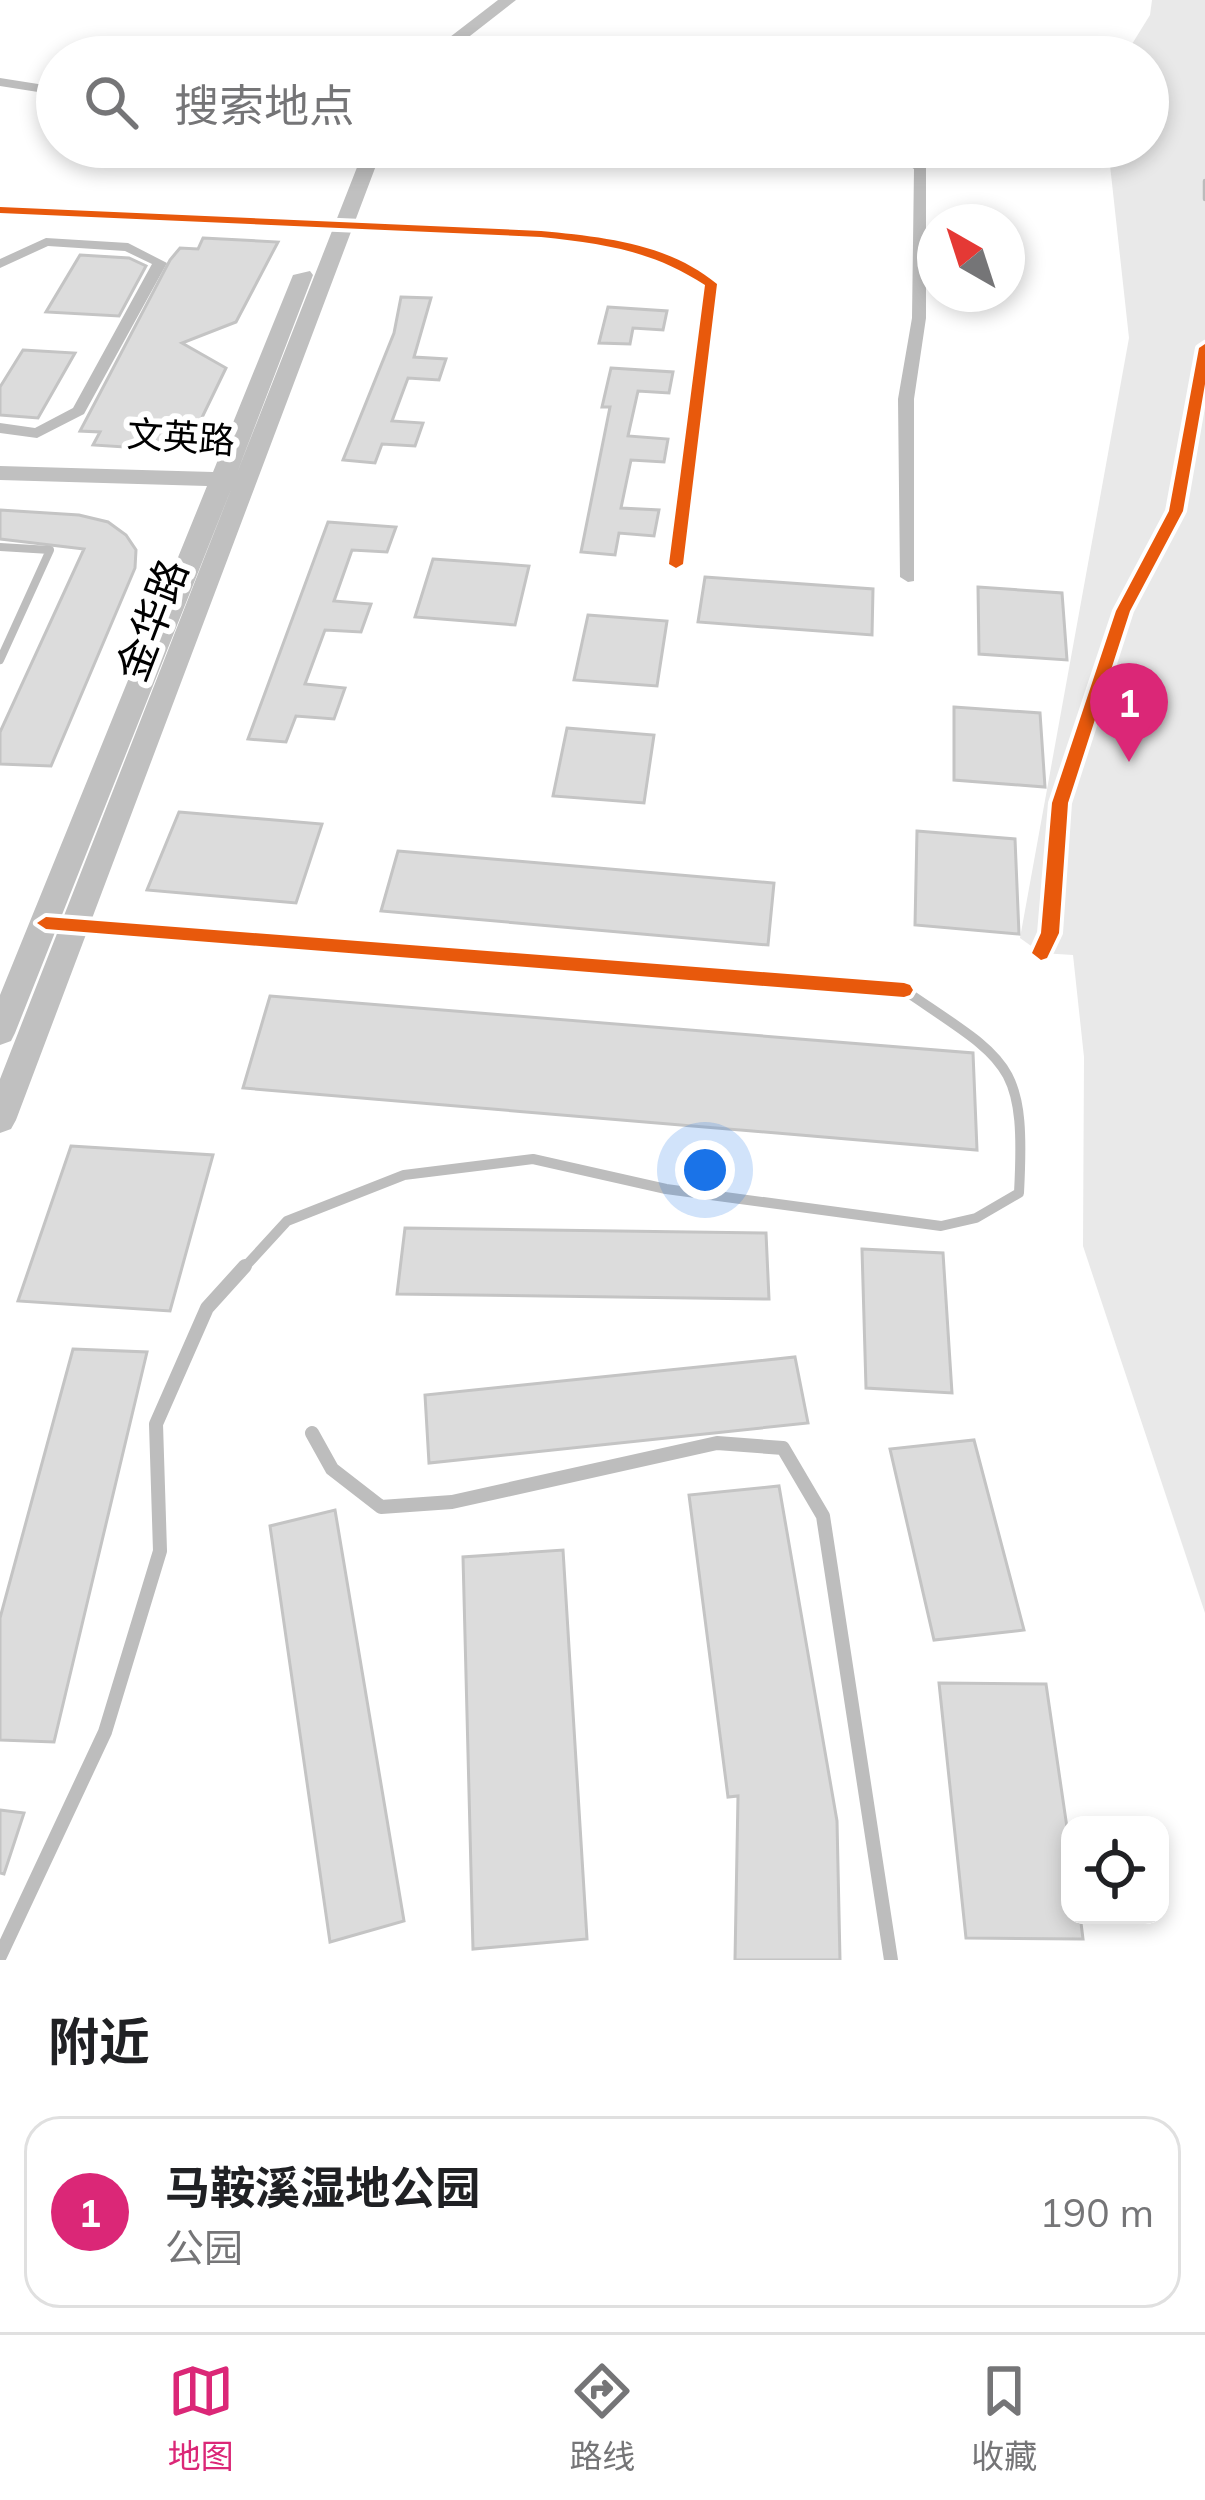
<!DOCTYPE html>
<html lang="zh">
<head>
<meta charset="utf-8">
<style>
	:root { --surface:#fff; --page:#f6f6f6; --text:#202124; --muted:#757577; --line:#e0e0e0; --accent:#db2777 }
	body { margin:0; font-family:Mulish,"Noto Sans SC",sans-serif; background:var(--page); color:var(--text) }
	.controls { position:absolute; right:36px; bottom:36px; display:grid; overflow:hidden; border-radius:24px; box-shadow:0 6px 18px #0003 }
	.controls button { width:108px; height:108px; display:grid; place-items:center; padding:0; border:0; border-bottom:3px solid var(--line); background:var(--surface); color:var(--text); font:60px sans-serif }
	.compass { position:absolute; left:917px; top:204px; width:108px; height:108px; border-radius:50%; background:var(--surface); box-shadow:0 6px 18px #0003; rotate:321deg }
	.you { position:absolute; left:705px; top:1170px; width:42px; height:42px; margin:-30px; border:9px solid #fff; border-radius:50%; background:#1a73e8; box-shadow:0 0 0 18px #1a73e833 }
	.badge { display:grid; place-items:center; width:78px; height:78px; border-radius:50%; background:var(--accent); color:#fff; font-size:39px; font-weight:700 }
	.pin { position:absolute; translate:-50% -99px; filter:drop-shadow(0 3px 6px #0008) }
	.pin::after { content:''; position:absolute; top:63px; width:42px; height:36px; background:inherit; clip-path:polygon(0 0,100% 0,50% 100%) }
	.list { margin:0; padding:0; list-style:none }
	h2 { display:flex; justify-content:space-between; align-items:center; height:156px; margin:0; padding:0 48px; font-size:51px }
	h2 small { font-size:39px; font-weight:400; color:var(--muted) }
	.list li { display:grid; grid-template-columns:78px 1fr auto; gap:36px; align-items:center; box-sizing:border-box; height:192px; margin:0 24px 24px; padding:0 24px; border:3px solid var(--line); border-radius:36px }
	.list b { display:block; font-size:45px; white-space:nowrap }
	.list p { margin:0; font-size:39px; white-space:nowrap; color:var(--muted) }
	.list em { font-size:39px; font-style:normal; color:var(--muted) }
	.icon { flex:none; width:66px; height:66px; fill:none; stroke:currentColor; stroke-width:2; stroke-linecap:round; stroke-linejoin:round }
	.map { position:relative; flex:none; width:1205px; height:1960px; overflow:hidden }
	.search { position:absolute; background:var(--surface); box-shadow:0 6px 18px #0003; left:36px; right:36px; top:36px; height:132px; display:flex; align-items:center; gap:30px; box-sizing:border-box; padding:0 42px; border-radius:66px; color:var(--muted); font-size:45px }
	.sheet { height:372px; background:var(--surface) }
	nav { display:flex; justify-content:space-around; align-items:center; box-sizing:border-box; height:168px; border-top:3px solid var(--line); background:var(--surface); font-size:33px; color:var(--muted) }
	nav a { display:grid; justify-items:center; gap:6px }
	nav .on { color:var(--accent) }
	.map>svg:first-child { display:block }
	.green { fill:#e9e9e9 }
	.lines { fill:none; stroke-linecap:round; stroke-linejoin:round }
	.stream { stroke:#bbb; stroke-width:4.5 }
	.building { fill:#dcdcdc; stroke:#c4c4c4; stroke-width:3 }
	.service-far2 { stroke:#bdbdbd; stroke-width:8 }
	.service-far1 { stroke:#bdbdbd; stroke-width:10 }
	.service { stroke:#bdbdbd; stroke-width:14 }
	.minor { fill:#bdbdbd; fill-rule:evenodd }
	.secondary { fill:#c0c0c0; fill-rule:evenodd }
	.cycleway-casing { stroke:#fff; stroke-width:8 }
	.cycleway { fill:#e8590c; fill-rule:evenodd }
	.labels { text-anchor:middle; stroke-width:12; stroke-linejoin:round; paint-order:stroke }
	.far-street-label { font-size:36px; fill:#000; stroke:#fff }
	.street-label { font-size:42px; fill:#000; stroke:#fff }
</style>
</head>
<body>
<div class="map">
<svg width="1205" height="1960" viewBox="0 0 1205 1960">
	<rect width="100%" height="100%" fill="#fff"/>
	<polygon class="green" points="1152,0 1205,0 1205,1613 1083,1246 1084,1057 1073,955 1041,953 1020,938 1129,338 1108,147 1148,147 1148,57 1124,57 1150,15"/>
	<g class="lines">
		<polyline class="stream" points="1205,181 1205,199"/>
	</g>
	<g class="building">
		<polygon points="203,238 278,242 236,322 182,343 226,368 194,434 156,449 93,445 100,432 80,431 170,260 180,248 198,249"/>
		<polygon points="80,255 129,258 146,266 119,316 46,312"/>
		<polygon points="401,297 431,298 414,357 446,359 439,380 408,378 392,421 423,423 415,446 382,444 375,463 343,460 394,333"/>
		<polygon points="608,307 667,311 663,330 633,328 630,344 599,343"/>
		<polygon points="23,350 75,353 38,418 0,415 0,387"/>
		<polygon points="611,368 673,372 669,393 638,391 628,436 668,439 664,462 631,460 621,508 659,510 654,536 619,533 615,555 581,552 610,407 602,407"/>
		<polygon points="0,510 79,515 108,522 126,535 136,550 135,568 51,766 0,764 0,732 84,549 0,539"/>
		<polygon points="328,522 396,527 387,552 352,550 334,601 371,604 361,632 325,630 305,684 345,688 334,719 296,716 286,742 248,739"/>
		<polygon points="433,559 529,566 515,625 415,617"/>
		<polygon points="705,577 873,589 872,635 698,622"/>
		<polygon points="978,587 1062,593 1067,660 979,654"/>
		<polygon points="588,615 667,621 657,686 574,680"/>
		<polygon points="954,707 1040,713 1045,787 954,780"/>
		<polygon points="567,728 654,735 644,803 553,796"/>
		<polygon points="179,812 322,824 296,903 147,890"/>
		<polygon points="917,831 1015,839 1019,934 915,925"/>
		<polygon points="398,851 774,883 768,945 381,911"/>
		<polygon points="270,996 973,1053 977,1150 243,1088"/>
		<polygon points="71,1146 213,1155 170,1311 18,1301"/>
		<polygon points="405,1228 766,1233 769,1299 397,1294"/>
		<polygon points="862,1249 943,1253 952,1393 866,1388"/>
		<polygon points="73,1349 147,1352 54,1742 0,1740 0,1618"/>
		<polygon points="795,1357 808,1423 429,1463 425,1395"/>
		<polygon points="974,1440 1024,1630 934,1640 890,1449"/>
		<polygon points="779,1486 837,1821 840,1960 735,1960 738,1796 728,1797 689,1495"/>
		<polygon points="335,1510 404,1921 330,1942 270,1526"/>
		<polygon points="563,1550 587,1939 473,1949 463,1557"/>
		<polygon points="939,1683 1046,1684 1070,1848 1070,1915 1080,1915 1083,1939 966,1938"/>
		<polygon points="0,1810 24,1813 4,1874 0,1873"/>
	</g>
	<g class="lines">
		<polyline class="service-far2" points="0,547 50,550 0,660"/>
		<path class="service-far1" d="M243 1269 287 1221 404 1175 533 1159 666 1189 941 1226 976 1218 1019 1193C1026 1060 1009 1062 904 990"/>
		<g class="service">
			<polyline points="312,1433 332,1469 381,1507 452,1502 717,1443 783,1448 823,1516 891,1960"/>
			<polyline points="0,1956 105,1732 160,1551 156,1424 207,1308 245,1266"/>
		</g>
		<g class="minor">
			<polygon points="0,78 57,87 57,95 0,86"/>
			<polygon points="775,147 905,153 926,168 926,318 914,399 914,581 908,582 900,577 898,399 912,318 914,169 902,161 781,151"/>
			<path d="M0 206 541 230C603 236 669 242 718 284L684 564 676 569 668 564 704 285C652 252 601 244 541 238L0 214Z"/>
			<polygon points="46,238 128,243 167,263 84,414 37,438 0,433 0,423 35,428 73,408 152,264 125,251 48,246 0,268 0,259"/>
			<polygon points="46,916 904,982 911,984 915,990 911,996 904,998 46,930 36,923"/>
		</g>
		<g class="secondary">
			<polygon points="498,0 516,0 443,57 424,57"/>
			<polygon points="365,147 383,147 16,1120 11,1129 0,1133 0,1079 232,487 15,1033 11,1041 0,1045 0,995 207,486 0,480 0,466 213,472 293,275 310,271 313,275 237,473"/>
		</g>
		<g class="cycleway-casing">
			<g id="cycleway">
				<path d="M0 207 541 231C603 237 667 243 717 284L683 564 676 568 669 564 705 285C651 250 604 244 541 237L0 213Z"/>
				<polygon points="1205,344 1205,384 1183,511 1130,611 1068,803 1059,933 1047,958 1041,960 1032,953 1041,933 1052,803 1116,611 1169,511 1199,348"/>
				<polygon points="46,917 904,983 910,985 913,990 910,995 904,997 46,929 37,923"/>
			</g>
		</g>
		<use href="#cycleway" class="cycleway"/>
	</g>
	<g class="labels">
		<g class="far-street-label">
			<text transform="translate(181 437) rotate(4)" y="13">文英路</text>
		</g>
		<g class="street-label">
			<text transform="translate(152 620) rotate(-69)" y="15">金华路</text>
		</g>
	</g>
</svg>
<div class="controls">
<button><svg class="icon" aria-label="locate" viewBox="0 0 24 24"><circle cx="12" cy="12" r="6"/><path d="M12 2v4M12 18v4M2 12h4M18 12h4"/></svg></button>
</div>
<svg class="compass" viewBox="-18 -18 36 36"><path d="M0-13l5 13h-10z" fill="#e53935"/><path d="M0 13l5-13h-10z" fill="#757577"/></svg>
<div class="you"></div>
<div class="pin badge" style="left:1129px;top:762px">1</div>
<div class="search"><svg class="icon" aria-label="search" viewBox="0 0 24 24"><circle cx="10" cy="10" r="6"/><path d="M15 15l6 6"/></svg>搜索地点</div>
</div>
<section class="sheet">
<h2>附近<small></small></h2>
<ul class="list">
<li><span class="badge">1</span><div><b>马鞍溪湿地公园</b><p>公园</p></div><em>190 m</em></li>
</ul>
</section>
<nav>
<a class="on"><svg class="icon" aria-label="map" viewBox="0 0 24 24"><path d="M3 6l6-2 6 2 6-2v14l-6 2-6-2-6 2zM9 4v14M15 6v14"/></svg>地图</a>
<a><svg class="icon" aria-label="directions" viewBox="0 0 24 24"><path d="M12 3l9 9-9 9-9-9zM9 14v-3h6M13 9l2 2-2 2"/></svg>路线</a>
<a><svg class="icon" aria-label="saved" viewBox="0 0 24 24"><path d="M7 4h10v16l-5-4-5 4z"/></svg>收藏</a>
</nav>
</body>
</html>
